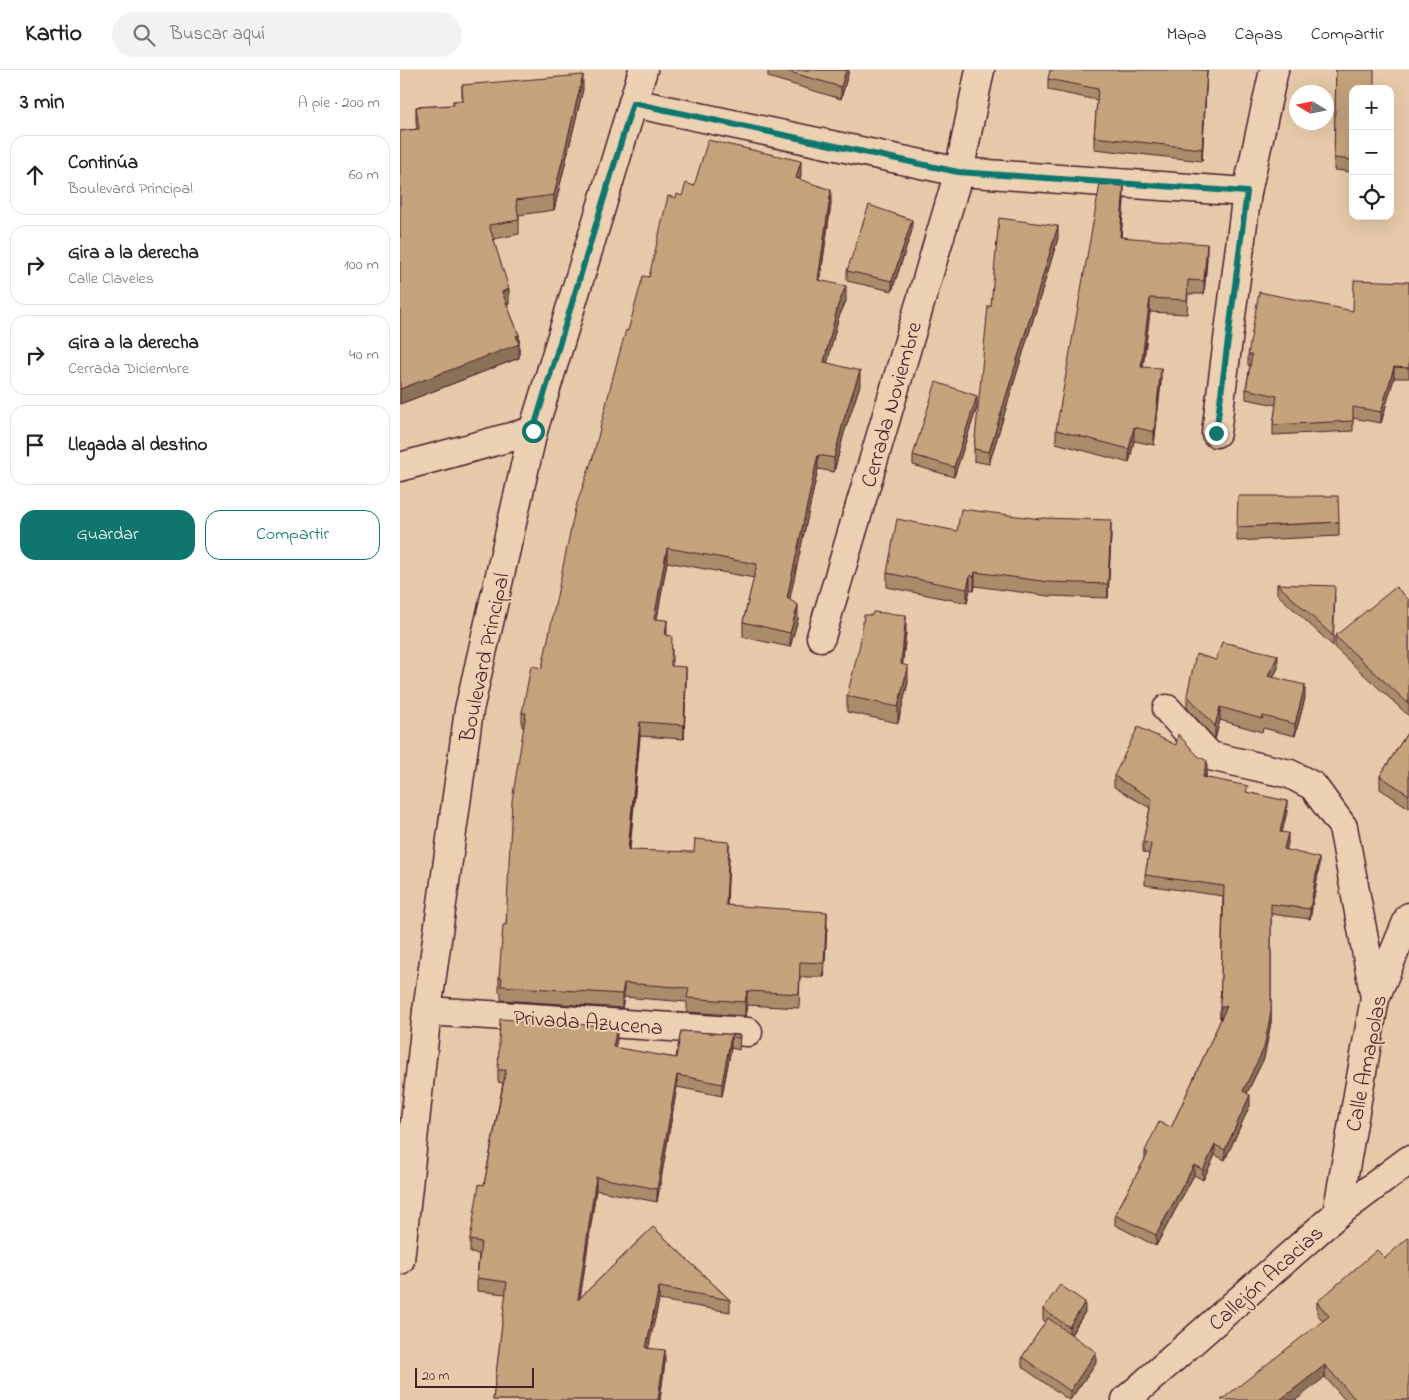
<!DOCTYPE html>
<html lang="es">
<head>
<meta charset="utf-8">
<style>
	:root { --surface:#fff; --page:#f2f2f2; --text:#222; --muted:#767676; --line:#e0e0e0; --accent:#0f766e }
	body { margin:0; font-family:"Indie Flower",sans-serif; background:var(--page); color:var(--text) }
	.controls { position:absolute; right:15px; top:15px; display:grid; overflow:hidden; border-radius:10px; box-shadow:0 5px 20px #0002 }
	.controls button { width:45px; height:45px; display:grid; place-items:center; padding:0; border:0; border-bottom:1px solid var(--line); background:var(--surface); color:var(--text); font:25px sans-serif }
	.compass { position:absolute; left:889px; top:15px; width:45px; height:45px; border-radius:50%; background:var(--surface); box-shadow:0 5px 20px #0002; rotate:280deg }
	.scale { position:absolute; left:15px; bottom:12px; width:119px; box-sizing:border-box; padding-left:5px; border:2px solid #4a1f2b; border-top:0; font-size:14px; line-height:18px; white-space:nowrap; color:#4a1f2b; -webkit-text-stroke:4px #ecd1b3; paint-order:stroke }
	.stop { position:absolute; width:15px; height:15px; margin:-11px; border:4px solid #0f766e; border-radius:50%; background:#fff }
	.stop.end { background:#0f766e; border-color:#fff; box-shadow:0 1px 5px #0008 }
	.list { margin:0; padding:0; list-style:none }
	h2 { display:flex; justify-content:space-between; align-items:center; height:65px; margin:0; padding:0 20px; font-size:21px }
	h2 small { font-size:16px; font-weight:400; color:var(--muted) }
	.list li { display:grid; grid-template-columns:32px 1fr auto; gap:15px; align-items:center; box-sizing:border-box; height:80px; margin:0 10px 10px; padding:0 10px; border:1px solid var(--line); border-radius:15px }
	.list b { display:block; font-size:19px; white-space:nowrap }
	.list p { margin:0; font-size:16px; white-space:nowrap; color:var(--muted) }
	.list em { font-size:16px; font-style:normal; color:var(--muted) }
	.actions { display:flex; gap:10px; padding:15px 20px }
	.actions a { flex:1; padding:11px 0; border:1px solid var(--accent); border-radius:15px; text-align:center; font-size:18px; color:var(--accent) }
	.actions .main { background:var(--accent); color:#fff }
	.icon { flex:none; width:28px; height:28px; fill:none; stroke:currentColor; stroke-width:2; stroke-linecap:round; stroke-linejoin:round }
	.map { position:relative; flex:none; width:1009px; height:1330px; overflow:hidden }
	header { display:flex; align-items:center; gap:30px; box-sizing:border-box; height:70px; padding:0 25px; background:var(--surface); border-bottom:1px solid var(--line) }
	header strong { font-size:24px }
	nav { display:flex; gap:28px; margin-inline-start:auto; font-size:18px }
	.search { width:350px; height:45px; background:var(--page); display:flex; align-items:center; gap:12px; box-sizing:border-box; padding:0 18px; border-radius:28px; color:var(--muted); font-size:19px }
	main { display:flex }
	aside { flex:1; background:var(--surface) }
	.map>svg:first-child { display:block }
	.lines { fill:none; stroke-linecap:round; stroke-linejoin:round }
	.minor-casing { stroke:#4a1f2b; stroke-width:31 }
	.minor { stroke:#ecd1b3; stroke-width:28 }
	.wall { fill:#a98c6b; stroke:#4a1f2b }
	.shaded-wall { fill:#8a7257; stroke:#4a1f2b }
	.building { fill:#c5a37c; stroke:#4a1f2b }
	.route { stroke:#0f766e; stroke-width:6 }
	.labels { text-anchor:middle; stroke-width:4; stroke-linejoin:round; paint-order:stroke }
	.street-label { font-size:22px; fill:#4a1f2b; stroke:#ecd1b3 }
</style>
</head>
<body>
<header>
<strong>Kartio</strong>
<div class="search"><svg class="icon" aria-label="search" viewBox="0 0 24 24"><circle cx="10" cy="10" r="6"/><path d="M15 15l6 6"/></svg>Buscar aquí</div>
<nav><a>Mapa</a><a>Capas</a><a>Compartir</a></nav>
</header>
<main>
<aside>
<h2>3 min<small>A pie · 200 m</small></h2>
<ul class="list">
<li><svg class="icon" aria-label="ahead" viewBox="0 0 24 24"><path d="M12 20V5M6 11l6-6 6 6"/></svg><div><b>Continúa</b><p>Boulevard Principal</p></div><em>60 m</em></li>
<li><svg class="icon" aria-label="right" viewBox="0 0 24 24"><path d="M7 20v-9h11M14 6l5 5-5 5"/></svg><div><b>Gira a la derecha</b><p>Calle Claveles</p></div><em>100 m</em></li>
<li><svg class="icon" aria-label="right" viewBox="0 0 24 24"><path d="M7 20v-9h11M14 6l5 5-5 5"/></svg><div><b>Gira a la derecha</b><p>Cerrada Diciembre</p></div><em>40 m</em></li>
<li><svg class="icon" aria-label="arrive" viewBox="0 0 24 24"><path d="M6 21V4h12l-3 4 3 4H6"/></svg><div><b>Llegada al destino</b></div></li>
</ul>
<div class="actions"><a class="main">Guardar</a><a>Compartir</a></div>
</aside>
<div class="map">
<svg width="1009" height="1330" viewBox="0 0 1009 1330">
	<rect width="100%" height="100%" fill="#e6caa9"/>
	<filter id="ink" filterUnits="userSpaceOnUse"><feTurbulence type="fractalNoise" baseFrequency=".02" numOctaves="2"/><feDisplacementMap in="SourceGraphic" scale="10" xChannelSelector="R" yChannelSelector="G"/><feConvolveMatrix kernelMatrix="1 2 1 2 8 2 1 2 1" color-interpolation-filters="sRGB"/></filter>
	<g filter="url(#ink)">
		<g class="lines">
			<g class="minor-casing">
				<g id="minor">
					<polyline points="233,33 559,102 847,122"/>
					<polyline points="816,363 847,122 874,0"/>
					<polyline points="0,397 133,361"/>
					<polyline points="421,567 559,102 580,0"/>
					<polyline points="767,639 810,686 890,704 913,716 943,757 975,928"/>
					<polyline points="27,941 348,962"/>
					<polyline points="937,1144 975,928 1009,847"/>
					<polyline points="0,1190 27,941 69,640 133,361 243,0"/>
					<polyline points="726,1330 937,1144 1009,1090"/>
				</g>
			</g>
			<use href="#minor" class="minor"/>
		</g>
		<g class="wall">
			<polygon points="368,0 449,0 441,29 368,7"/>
			<polygon points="807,0 802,91 694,79 694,67 697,30 648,20 648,9"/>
			<polygon points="936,0 953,19 953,102 934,100"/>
			<polygon points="62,15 183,19 154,140 119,145 119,164 94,169 109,234 107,235 119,265 119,288 0,334 0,61 17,59 16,52 16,37 53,35 53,31 62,31"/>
			<polygon points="401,105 400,109 431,134 420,211 446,231 438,249 427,293 460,315 444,363 434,402 418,399 389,530 398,549 390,577 343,567 343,552 354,508 267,492 257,549 266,565 272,580 272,596 286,611 284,669 240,666 230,780 329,786 327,835 427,856 424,907 400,907 399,938 347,935 345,946 287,942 287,932 224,927 222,938 101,930 101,923 99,922 99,908 106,855 124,657 122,657 122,643 142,598 193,387 228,261 249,207 276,128 282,126 294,116"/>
			<polygon points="724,129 721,167 807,188 804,224 788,224 787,244 750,242 743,297 761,312 754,375 734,371 729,393 656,373 656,360"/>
			<polygon points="512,160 492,221 447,211 447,201"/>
			<polygon points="658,168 589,394 574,391 574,379 591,236"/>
			<polygon points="1009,212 1009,308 994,308 981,353 953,348 953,361 873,365 873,355 876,335 846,329 846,319 850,295 848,295 848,285 953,241"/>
			<polygon points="577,337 554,407 513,395 513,385"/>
			<polygon points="939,452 939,466 837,471 837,457"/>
			<polygon points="557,461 711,464 708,528 649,526 575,516 574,521 570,519 567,533 487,517 487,503"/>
			<polygon points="877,514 935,526 933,576 877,524"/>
			<polygon points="1009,530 1009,646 935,578 935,566"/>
			<polygon points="506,562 502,595 508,612 498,653 447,642 447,626"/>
			<polygon points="878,598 873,607 905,628 895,666 863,658 862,662 820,650 815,669 787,638 787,625"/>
			<polygon points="1009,660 1009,738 980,719 980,706"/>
			<polygon points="807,701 806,707 848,723 887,741 882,762 888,773 886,779 919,798 910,849 871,844 871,952 864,988 847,1023 850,1035 825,1090 815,1085 803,1110 794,1105 756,1176 715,1155 715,1145 745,1089 745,1081 771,1058 822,947 820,948 823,826 745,815 745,805 749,784 743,782 743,772 750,738 714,717 714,706"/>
			<polygon points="281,961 340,965 339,980 331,978 322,1026 277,1017 257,1132 196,1120 180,1228 253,1157 330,1230 330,1242 259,1230 248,1278 265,1292 260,1330 93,1330 106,1224 77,1221 77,1208 79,1184 70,1183 70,1170 84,1115 103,1013 98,1012 98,1000 217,969 215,978 276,988"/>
			<polygon points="985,1188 1009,1330 945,1330 925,1307 923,1251 917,1244 917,1232"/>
			<polygon points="643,1239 685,1242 671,1265 696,1293 670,1330 669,1330 622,1297 622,1287 646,1252 643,1250"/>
		</g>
		<g class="shaded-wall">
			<polygon points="446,0 449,0 441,29 441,17"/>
			<polygon points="807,0 802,91 802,79"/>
			<polygon points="183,5 183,19 154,140 154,125"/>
			<polygon points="401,91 401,105 396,122 396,108"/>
			<polygon points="724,116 724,129 720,181 720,167"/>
			<polygon points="431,120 431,134 418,224 418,210"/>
			<polygon points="512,150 512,160 492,221 492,211"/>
			<polygon points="658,156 658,168 589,394 589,382"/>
			<polygon points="807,174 807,188 804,224 804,211"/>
			<polygon points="446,216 446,231 438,249 424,307 424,292 438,235"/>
			<polygon points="109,219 109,234 102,237 102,222"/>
			<polygon points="750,228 750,242 741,310 741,297"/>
			<polygon points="119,265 119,288 0,334 0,319"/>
			<polygon points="994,297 994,308 981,353 981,342"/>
			<polygon points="761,298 761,312 754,375 754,362"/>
			<polygon points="460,301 460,315 444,363 434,402 434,388 444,349"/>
			<polygon points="577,326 577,337 554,407 554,397"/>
			<polygon points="734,357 734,371 729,393 729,379"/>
			<polygon points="418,385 418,399 387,542 387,528"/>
			<polygon points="711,450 711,464 708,528 708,514"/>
			<polygon points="267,478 267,492 254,563 254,549"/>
			<polygon points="575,502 575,516 574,521 574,507"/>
			<polygon points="570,505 570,519 567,533 567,519"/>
			<polygon points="398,535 398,549 390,577 390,563"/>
			<polygon points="506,545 506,562 501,611 501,594"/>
			<polygon points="267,550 267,565 265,580 265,565"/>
			<polygon points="878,585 878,598 868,618 868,606"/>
			<polygon points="508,596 508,612 498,653 498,637"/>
			<polygon points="286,597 286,611 284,669 284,655"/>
			<polygon points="905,615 905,628 895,666 895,654"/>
			<polygon points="820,637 820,650 815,669 815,656"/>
			<polygon points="240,652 240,666 228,794 228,780"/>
			<polygon points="807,691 807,701 803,717 803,707"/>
			<polygon points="887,731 887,741 880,772 880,762"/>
			<polygon points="888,763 888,773 884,789 884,779"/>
			<polygon points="329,772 329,786 326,849 326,835"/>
			<polygon points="919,788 919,798 910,849 910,839"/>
			<polygon points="427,842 427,856 424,907 424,893"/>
			<polygon points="224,913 224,927 222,938 222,924"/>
			<polygon points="347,921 347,935 345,946 345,932"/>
			<polygon points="827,936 827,946 820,948 820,938"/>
			<polygon points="871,942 871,952 864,988 843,1031 843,1021"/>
			<polygon points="217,957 217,969 213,990 213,977"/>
			<polygon points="331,966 331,978 322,1026 322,1014"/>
			<polygon points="277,1005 277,1017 257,1132 257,1119"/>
			<polygon points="850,1025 850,1035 825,1090 825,1080"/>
			<polygon points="815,1075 815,1085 803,1110 803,1100"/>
			<polygon points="794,1095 794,1105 756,1176 756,1165"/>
			<polygon points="196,1107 196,1120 178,1243 178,1230"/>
			<polygon points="259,1217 259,1230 246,1290 246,1278"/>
			<polygon points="685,1232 685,1242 669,1267 669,1257"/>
			<polygon points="265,1280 265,1292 260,1330 258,1330"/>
			<polygon points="696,1282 696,1293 670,1330 670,1321"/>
			<polygon points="925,1295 925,1307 896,1330 880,1330"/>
		</g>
		<g class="building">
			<polygon points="383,0 446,0 441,17"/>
			<polygon points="650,0 807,0 802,79 694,67 698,19 648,9"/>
			<polygon points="936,0 974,0 974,19 953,19 953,90 934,88"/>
			<polygon points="183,5 154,125 116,130 119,150 89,155 109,219 102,222 119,265 116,266 119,274 0,319 0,61 19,59 16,37 54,35 53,31 63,31 62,15"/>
			<polygon points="308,70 401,91 396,108 431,120 418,210 446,216 438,235 424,292 460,301 444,349 434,388 418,385 387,528 398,535 390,563 343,552 357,494 267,478 254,549 267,550 265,565 272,566 271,596 286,597 284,655 240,652 228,780 294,782 295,769 329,772 326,835 427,842 424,893 400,892 399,924 347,921 345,932 287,928 289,918 224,913 222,924 101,916 102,908 99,908 103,855 106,855 112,731 126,643 122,643 131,596 142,598 175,439 193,387 215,299 226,260 228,261 243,206 249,207 268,126 276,128 277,124 282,126 286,113 294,116"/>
			<polygon points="700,114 724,116 720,167 807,174 804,211 788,210 787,230 750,228 741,297 761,298 754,362 734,357 729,379 656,360"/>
			<polygon points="469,135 512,150 492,211 447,201"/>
			<polygon points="599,148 658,156 589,382 574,379 588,236 591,236"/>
			<polygon points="954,210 1009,212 1009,298 994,297 981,342 953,337 953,351 873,355 877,326 846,319 852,285 848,285 859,222 953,241"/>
			<polygon points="536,312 577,326 554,397 513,385"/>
			<polygon points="838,426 938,426 939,452 837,457"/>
			<polygon points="561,439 641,449 641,448 711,450 708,514 649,512 575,502 574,507 570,505 567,519 487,503 497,449 557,461"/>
			<polygon points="877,514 935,516 933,566"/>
			<polygon points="996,517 1009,530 1009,634 935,566"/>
			<polygon points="473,542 506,545 501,594 508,596 498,637 447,626 460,574 464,545 472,545"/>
			<polygon points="822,572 878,585 868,606 905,615 895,654 863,646 862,649 820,637 815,656 787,625 796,584 816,590"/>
			<polygon points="738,657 776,675 778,664 798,686 807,691 803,707 848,716 846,722 887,731 880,762 888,763 884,779 919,788 910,839 871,834 871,942 864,978 843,1021 850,1025 825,1080 815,1075 803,1100 794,1095 756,1165 715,1145 748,1083 745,1081 759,1052 771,1058 827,936 820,938 824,816 745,805 751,774 743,772 752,729 714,706"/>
			<polygon points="1009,660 1009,725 980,706"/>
			<polygon points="100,949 217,957 213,977 276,988 281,961 340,965 339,968 331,966 322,1014 277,1005 257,1119 196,1107 178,1230 253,1157 330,1230 259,1217 246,1278 265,1280 258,1330 93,1330 107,1212 77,1208 81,1172 70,1170 79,1114 84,1115 106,1000 98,1000"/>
			<polygon points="1009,1167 1009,1330 956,1330 925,1295 880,1330 821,1330 929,1246 917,1232 977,1180 985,1188"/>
			<polygon points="660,1215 685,1232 669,1257 643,1239"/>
			<polygon points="648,1248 696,1282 670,1321 622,1287"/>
		</g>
	</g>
	<g class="lines" filter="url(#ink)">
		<polyline class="route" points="133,361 233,33 558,102 847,122 816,363"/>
	</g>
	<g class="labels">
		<g class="street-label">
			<text transform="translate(490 334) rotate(-74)" y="8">Cerrada Noviembre</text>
			<text transform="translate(83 587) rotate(-78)" y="8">Boulevard Principal</text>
			<text transform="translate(188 951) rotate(4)" y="8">Privada Azucena</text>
			<text transform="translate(965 993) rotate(-79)" y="8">Calle Amapolas</text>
			<text transform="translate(865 1207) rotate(-42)" y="8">Callejón Acacias</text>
		</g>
	</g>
</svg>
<div class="controls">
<button>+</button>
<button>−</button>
<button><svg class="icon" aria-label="locate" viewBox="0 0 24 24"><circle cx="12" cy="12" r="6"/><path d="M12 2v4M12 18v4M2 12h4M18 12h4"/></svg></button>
</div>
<svg class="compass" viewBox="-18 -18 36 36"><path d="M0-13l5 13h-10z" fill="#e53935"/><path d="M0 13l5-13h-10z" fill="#767676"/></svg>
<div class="scale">20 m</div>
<div class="stop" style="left:133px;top:361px"></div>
<div class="stop end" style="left:816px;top:363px"></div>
</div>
</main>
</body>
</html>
